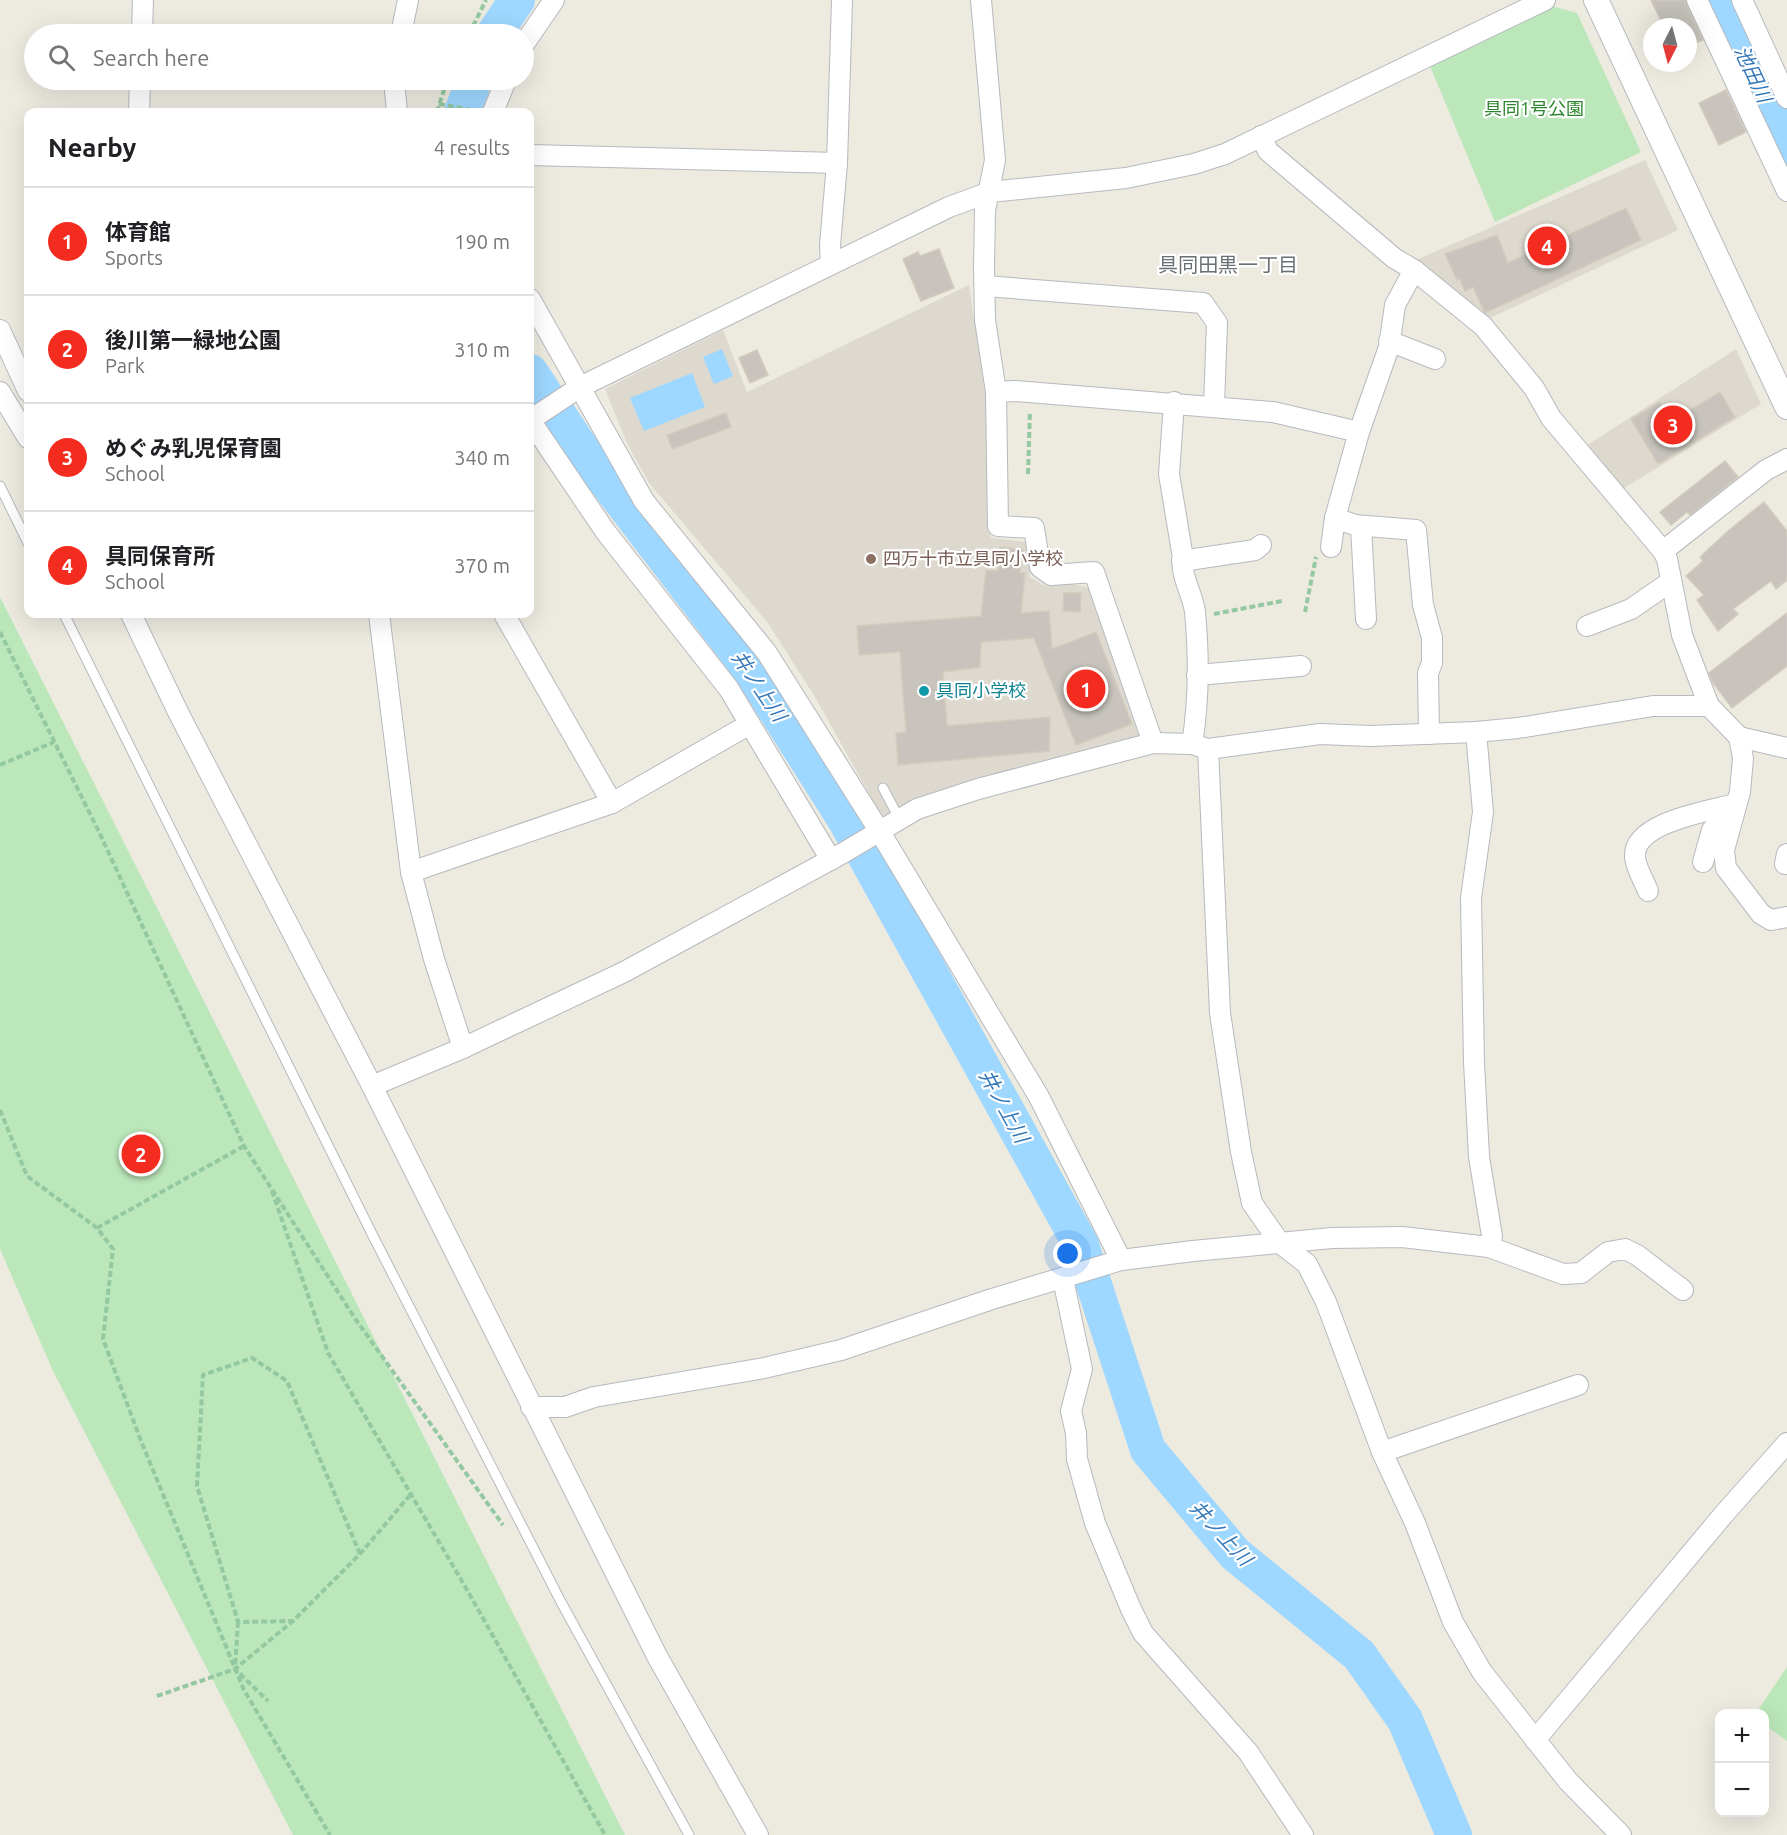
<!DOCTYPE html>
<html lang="en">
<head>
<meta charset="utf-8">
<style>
	:root { --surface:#fff; --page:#f2f2f2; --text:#202124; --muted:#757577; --line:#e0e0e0; --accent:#f42b1f }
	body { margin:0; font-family:Ubuntu,"Noto Sans JP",sans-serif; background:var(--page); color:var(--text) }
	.controls { position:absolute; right:18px; bottom:18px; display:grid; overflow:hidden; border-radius:12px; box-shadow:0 6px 24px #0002 }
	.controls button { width:54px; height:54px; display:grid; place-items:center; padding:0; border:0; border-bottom:2px solid var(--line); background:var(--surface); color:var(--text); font:30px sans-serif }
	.compass { position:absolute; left:1643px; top:18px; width:54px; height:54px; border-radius:50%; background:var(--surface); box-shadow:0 6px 24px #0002; rotate:186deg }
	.you { position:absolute; left:1068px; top:1254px; width:21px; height:21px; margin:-15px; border:4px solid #fff; border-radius:50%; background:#1a73e8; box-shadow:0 0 0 9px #1a73e833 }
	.badge { display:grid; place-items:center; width:39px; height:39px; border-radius:50%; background:var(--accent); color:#fff; font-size:20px; font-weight:700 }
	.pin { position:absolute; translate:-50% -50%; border:3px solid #fff; box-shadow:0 2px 6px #0006 }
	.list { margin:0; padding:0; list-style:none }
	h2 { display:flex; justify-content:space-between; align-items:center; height:78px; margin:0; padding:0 24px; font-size:26px }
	h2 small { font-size:20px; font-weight:400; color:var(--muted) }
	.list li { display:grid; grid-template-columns:39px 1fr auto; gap:18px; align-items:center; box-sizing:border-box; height:108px; padding:0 24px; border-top:2px solid var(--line) }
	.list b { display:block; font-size:22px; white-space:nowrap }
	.list p { margin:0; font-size:20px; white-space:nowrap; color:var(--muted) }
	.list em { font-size:20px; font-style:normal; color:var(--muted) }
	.icon { flex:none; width:33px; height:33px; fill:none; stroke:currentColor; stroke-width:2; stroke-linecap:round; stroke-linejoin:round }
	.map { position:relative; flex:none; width:1787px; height:1835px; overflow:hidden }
	.search { position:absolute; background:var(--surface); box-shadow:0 6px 24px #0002; left:24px; top:24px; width:510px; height:66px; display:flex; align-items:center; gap:15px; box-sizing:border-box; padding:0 21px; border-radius:33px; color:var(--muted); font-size:22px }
	.panel { position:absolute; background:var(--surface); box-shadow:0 6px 24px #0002; left:24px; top:108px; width:510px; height:510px; border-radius:12px }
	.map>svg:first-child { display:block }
	.education { fill:#ddd9cf }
	.green { fill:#bbe7ba }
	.water { fill:#9ed7ff }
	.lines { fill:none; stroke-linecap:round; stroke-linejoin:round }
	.river { stroke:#9ed7ff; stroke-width:36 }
	.building { fill:#c8c4bd; stroke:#d2cbbe; stroke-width:1.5 }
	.service-casing { stroke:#b6b9be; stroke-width:11 }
	.minor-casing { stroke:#b6b9be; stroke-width:22 }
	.tertiary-casing { stroke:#b6b9be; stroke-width:26 }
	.path { stroke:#93c8a1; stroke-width:4; stroke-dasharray:6 3; stroke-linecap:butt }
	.service { stroke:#fff; stroke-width:9 }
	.minor { stroke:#fff; stroke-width:20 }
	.tertiary { stroke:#fff; stroke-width:24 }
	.education-dot { fill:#8d6e63; stroke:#fff; stroke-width:2 }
	.culture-dot { fill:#0f9aa8; stroke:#fff; stroke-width:2 }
	.labels { text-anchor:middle; stroke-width:4.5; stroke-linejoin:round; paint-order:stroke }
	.park-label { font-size:18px; fill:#2e8430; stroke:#fff }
	.education-label { font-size:18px; fill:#785e54; stroke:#fff; text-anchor:start }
	.culture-label { font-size:18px; fill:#0d838f; stroke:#fff; text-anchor:start }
	.water-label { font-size:20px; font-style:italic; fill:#3578b8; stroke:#fff }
	.neighbourhood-label { font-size:20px; fill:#6a6f74; stroke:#fff }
</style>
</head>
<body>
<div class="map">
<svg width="1787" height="1835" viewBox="0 0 1787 1835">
	<rect width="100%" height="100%" fill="#edeae0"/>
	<g class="education">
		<polygon points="1645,160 1678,230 1488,319 1414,261"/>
		<polygon points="969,285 986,399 991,538 1028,542 1030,577 1045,586 1072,584 1090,588 1141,736 908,803 882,817 815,697 768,623 649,483 627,443 605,389 723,330 747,392"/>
		<polygon points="1736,349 1761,404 1621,490 1586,446"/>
	</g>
	<g class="green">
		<polygon points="1551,6 1577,13 1641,152 1495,222 1430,66"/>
		<polygon points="0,597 625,1835 293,1835 53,1371 0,1249"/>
		<polygon points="1787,1667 1787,1741 1765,1725 1764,1714 1756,1713"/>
	</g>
	<g class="water">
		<polygon points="722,349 733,376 714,384 703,357"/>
		<polygon points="692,373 705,407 644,431 630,398"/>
	</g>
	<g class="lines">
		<g class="river">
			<polyline points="1718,0 1787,148"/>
			<polyline points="494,34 517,0"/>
			<polyline points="462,112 474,80"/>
			<polyline points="530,372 580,447 750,669 846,821 1081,1245 1148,1450 1235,1554 1359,1655 1405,1720 1454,1835"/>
		</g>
	</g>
	<g class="building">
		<polygon points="1651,0 1685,0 1703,40 1688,46 1688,27 1664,27"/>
		<polygon points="1726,90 1746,132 1719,145 1699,103"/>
		<polygon points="1626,208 1641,240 1485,313 1473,287 1465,291 1460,279 1457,280 1445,254 1497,235 1508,263"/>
		<polygon points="939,249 954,288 921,301 903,259 918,252 920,256"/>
		<polygon points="757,350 768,375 750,383 739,358"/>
		<polygon points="1720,392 1735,417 1658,464 1631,419 1660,402 1672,421"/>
		<polygon points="726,413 731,427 672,449 667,435"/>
		<polygon points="1725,461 1738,477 1690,515 1687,512 1671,525 1660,512"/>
		<polygon points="1764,502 1787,531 1787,580 1776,589 1771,581 1733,609 1738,614 1718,631 1697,600 1704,595 1686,576 1703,561 1700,557 1728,531"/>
		<polygon points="1000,547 1023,550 1020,573 1025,573 1021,613 1049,611 1052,649 1096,632 1132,724 1076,745 1034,638 981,642 980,667 943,672 947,726 1050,717 1049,751 898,765 896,733 906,732 900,652 859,655 857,626 981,616 986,570 998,571"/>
		<polygon points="1064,593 1081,593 1080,612 1063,611"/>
		<polygon points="1787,613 1787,666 1732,708 1713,683 1709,673"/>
	</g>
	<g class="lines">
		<g class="service-casing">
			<g id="service">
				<polyline points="0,486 28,543"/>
				<polyline points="64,614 373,1236 561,1602 689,1835"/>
				<polyline points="883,788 899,818"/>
			</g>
		</g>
		<g class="minor-casing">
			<g id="minor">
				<polyline points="981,0 995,160 985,210 984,267 985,320 996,392 998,526 1034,528 1040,567 1051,575 1094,572 1153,743"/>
				<polyline points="1697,0 1787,191"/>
				<polyline points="1742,0 1787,98"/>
				<polyline points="142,34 143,0"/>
				<polyline points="401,34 408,0"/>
				<polyline points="524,44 554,0"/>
				<polyline points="394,80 397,112"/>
				<polyline points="139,112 140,80"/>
				<polyline points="493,112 506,80"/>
				<polyline points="530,155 837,163"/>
				<polyline points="831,264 830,245 837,163 842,0"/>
				<polyline points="1414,270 1395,305 1389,347 1359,432 1335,518 1355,525 1416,530 1423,605 1432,638 1432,663 1428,673 1429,734"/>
				<polyline points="985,286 1203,303 1217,323 1214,406"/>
				<polyline points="530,299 644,501 767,653 880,832 1039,1097 1121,1260"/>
				<polyline points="0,330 28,391"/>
				<polyline points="1389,341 1435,359"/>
				<polyline points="0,392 28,438"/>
				<polyline points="996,392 1015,391 1273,412 1359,432"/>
				<path d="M1174 402 1169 474 1183 558C1180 576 1193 594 1195 612 1199 655 1199 702 1192 744L1208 749 1320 734 1370 736 1476 732 1518 728 1653 706H1709L1682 635 1667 559 1663 551 1551 418 1534 388 1483 326 1414 270 1394 258 1268 151 1261 136"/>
				<polyline points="530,420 580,387 949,207 990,192 1126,178 1194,164 1225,154 1545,0"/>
				<polyline points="530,420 605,531 729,689 831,860"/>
				<polyline points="1361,526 1366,619"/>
				<polyline points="1331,547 1335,518"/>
				<polyline points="1663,551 1766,470 1787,459"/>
				<polyline points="1182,561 1255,550 1261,545"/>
				<polyline points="131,614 179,714 372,1086 657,1656 758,1835"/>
				<polyline points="379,614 411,872 434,959 463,1048"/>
				<polyline points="504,614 612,803"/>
				<polyline points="1587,626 1631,609 1670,582"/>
				<polyline points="1197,675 1301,666"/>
				<polyline points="1709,706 1739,737 1743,758 1740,792 1724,850 1726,868 1761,914 1771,920 1787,917"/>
				<polyline points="1476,732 1483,812 1471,898 1474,1062 1479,1157 1492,1236 1489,1247"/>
				<polyline points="1739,737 1787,748"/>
				<polyline points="1208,749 1220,1013 1241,1152 1252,1203 1280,1243 1307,1264 1326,1302 1382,1452 1415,1523 1453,1622 1482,1672 1568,1781 1621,1835"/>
				<polyline points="1703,862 1712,830 1733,806"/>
				<polyline points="1785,864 1787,854"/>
				<polyline points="411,872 612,803 750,724"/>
				<path d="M1648 891C1644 881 1635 866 1635 856 1634 822 1710 811 1735 804"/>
				<polyline points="372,1086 463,1048 624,972 843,853 917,809 978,789 1153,743 1192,744"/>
				<polyline points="1063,1279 1082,1369 1071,1411 1076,1433 1077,1459 1095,1523 1131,1609 1143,1633 1248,1752 1303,1835"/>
				<polyline points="531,1407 565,1407 594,1397 764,1368 841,1350 992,1299 1121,1260 1193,1251 1332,1238 1402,1237 1489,1247 1563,1274 1581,1273 1608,1252 1625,1249 1637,1255 1683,1290"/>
				<polyline points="1382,1452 1578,1385"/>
				<polyline points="1535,1740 1724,1514 1787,1443"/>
			</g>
		</g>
		<g class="tertiary-casing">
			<polyline id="tertiary" points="1596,0 1787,407"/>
		</g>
		<g class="path">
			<polyline points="469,34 486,0"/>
			<polyline points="439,104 477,111"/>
			<polyline points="437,112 447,80"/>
			<polyline points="1028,474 1030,411"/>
			<polyline points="1305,612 1316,557"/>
			<polyline points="1214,614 1282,601"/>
			<polyline points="0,632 100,834 244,1146 356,1320 503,1525"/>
			<polyline points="0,765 54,742"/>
			<polyline points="0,1110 27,1176 97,1228 113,1249 103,1339 141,1441 244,1690 330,1835"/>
			<polyline points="272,1191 328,1353 466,1588 605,1835"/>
			<polyline points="97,1228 244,1146"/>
			<polyline points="360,1554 287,1381 252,1358 203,1375 197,1486 238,1622 293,1621 360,1554 411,1494"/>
			<polyline points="238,1622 235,1669 268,1701"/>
			<polyline points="157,1696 235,1669 293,1621"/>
		</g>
		<use href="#service" class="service"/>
		<use href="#minor" class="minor"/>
		<use href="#tertiary" class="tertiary"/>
	</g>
	<circle class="education-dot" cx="871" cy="559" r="6"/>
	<circle class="culture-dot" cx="924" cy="691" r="6"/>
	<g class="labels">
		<g class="park-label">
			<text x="1534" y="115">具同1号公園</text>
		</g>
		<g class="education-label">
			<text x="883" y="565">四万十市立具同小学校</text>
		</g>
		<g class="culture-label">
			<text x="936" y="697">具同小学校</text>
		</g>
		<g class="water-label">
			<text transform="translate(1753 74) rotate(65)" y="7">池田川</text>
			<text transform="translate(759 686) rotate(56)" y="7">井ノ上川</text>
			<text transform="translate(1004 1106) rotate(61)" y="7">井ノ上川</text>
			<text transform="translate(1221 1533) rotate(47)" y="7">井ノ上川</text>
		</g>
		<g class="neighbourhood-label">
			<text x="1228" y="272">具同田黒一丁目</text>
		</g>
	</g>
</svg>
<div class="controls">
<button>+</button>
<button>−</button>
</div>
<svg class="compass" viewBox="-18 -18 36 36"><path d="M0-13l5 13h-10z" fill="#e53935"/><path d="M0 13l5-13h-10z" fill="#757577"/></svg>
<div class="you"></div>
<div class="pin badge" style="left:1086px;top:689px">1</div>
<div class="pin badge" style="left:141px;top:1154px">2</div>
<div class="pin badge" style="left:1673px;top:425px">3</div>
<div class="pin badge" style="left:1547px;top:246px">4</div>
<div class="search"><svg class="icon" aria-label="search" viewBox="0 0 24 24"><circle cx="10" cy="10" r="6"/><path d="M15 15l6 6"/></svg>Search here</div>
<section class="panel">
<h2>Nearby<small>4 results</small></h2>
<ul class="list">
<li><span class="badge">1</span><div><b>体育館</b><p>Sports</p></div><em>190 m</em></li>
<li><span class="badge">2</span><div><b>後川第一緑地公園</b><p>Park</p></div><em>310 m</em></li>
<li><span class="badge">3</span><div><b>めぐみ乳児保育園</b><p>School</p></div><em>340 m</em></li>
<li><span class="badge">4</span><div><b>具同保育所</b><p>School</p></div><em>370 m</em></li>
</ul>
</section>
</div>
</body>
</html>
